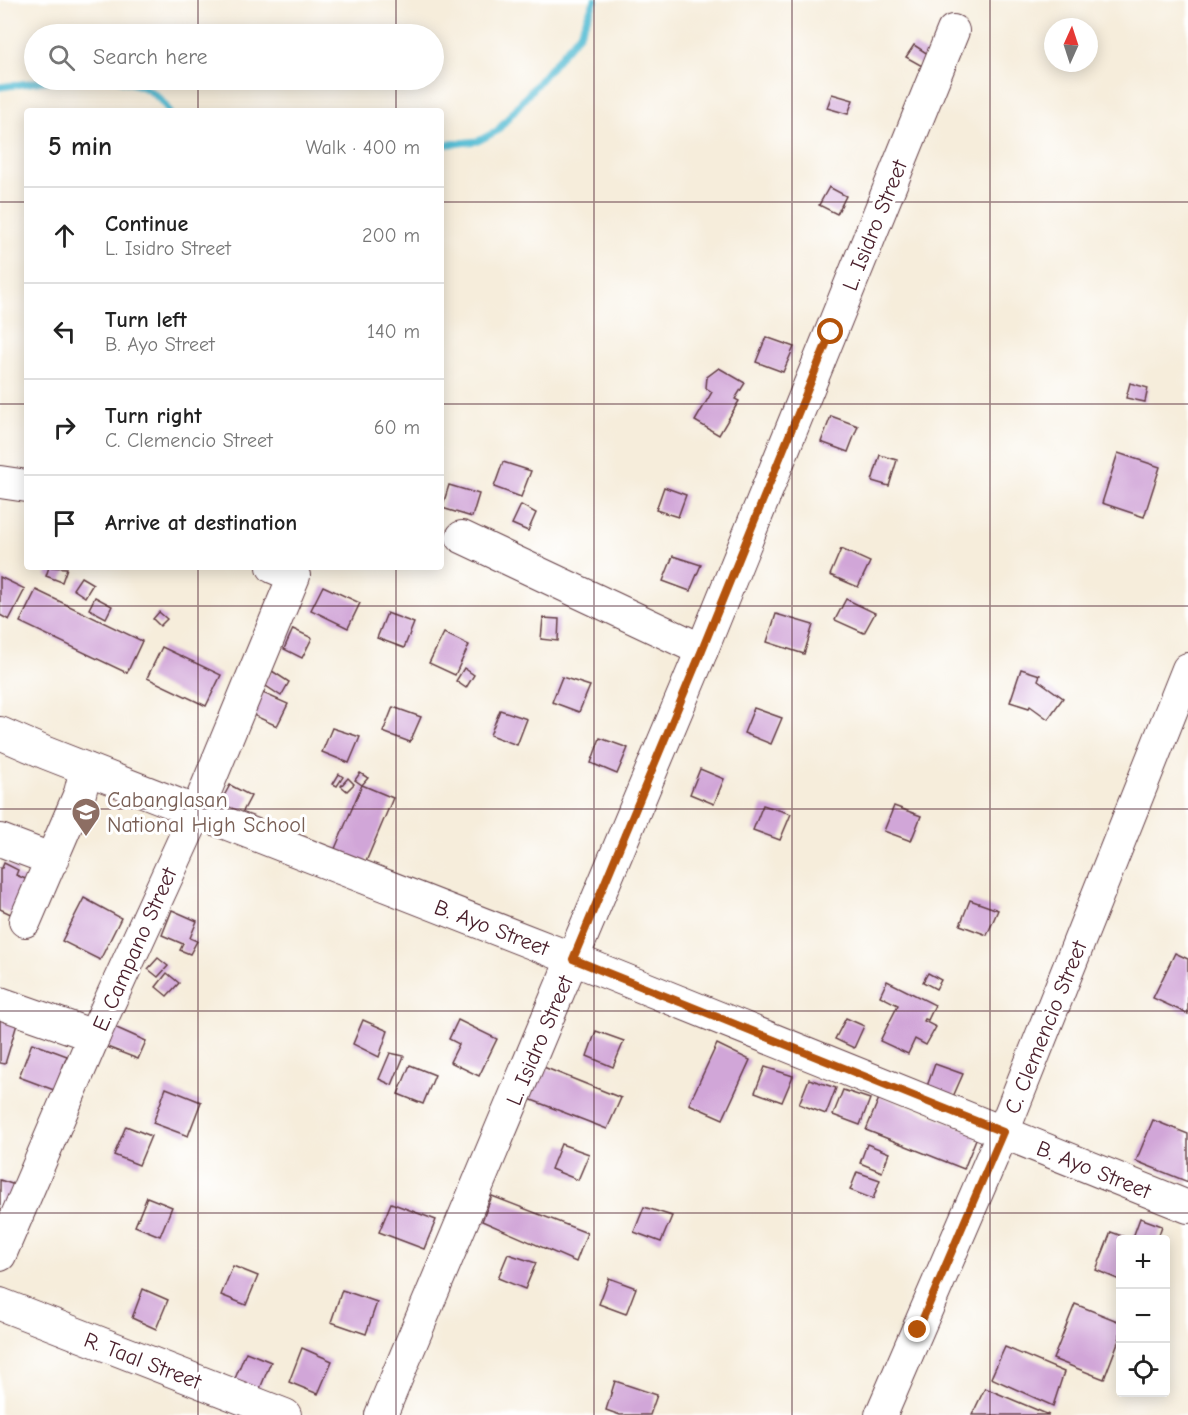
<!DOCTYPE html>
<html lang="en">
<head>
<meta charset="utf-8">
<style>
	:root { --surface:#fff; --page:#f6f6f6; --text:#222; --muted:#767676; --line:#e0e0e0 }
	body { margin:0; font-family:"Comic Neue",sans-serif; background:var(--page); color:var(--text) }
	.controls { position:absolute; right:18px; bottom:18px; display:grid; overflow:hidden; border-radius:6px; box-shadow:0 3px 15px #0003 }
	.controls button { width:54px; height:54px; display:grid; place-items:center; padding:0; border:0; border-bottom:2px solid var(--line); background:var(--surface); color:var(--text); font:30px sans-serif }
	.compass { position:absolute; left:1044px; top:18px; width:54px; height:54px; border-radius:50%; background:var(--surface); box-shadow:0 3px 15px #0003; rotate:3deg }
	.stop { position:absolute; width:18px; height:18px; margin:-14px; border:4px solid #b45309; border-radius:50%; background:#fff }
	.stop.end { background:#b45309; border-color:#fff; box-shadow:0 2px 6px #0008 }
	.list { margin:0; padding:0; list-style:none }
	h2 { display:flex; justify-content:space-between; align-items:center; height:78px; margin:0; padding:0 24px; font-size:26px }
	h2 small { font-size:20px; font-weight:400; color:var(--muted) }
	.list li { display:grid; grid-template-columns:39px 1fr auto; gap:18px; align-items:center; box-sizing:border-box; height:96px; padding:0 24px; border-top:2px solid var(--line) }
	.list b { display:block; font-size:22px; white-space:nowrap }
	.list p { margin:0; font-size:20px; white-space:nowrap; color:var(--muted) }
	.list em { font-size:20px; font-style:normal; color:var(--muted) }
	.icon { flex:none; width:33px; height:33px; fill:none; stroke:currentColor; stroke-width:2; stroke-linecap:round; stroke-linejoin:round }
	.map { position:relative; flex:none; width:1188px; height:1415px; overflow:hidden }
	.search { position:absolute; background:var(--surface); box-shadow:0 3px 15px #0003; left:24px; top:24px; width:420px; height:66px; display:flex; align-items:center; gap:15px; box-sizing:border-box; padding:0 21px; border-radius:33px; color:var(--muted); font-size:22px }
	.panel { position:absolute; background:var(--surface); box-shadow:0 3px 15px #0003; left:24px; top:108px; width:420px; height:462px; border-radius:6px }
	.map>svg:first-child { display:block }
	.lines { fill:none; stroke-linecap:round; stroke-linejoin:round }
	.stream { stroke:#57bdd4; stroke-width:7 }
	.building { fill:#d1a6d8 }
	.minor-casing { stroke:#643e45; stroke-width:34 }
	.minor { stroke:#fff; stroke-width:32 }
	.route { stroke:#b45309; stroke-width:8 }
	.grid { fill:none; stroke:#4a1f2b; stroke-width:1.5; stroke-opacity:0.55 }
	.labels { text-anchor:middle; stroke-width:6; stroke-linejoin:round; paint-order:stroke }
	.street-label { font-size:22px; fill:#4a1f2b; stroke:#fff }
	.education-label { font-size:22px; fill:#785e54; stroke:#fff; text-anchor:start }
</style>
</head>
<body>
<div class="map">
<svg width="1188" height="1415" viewBox="0 0 1188 1415">
	<rect width="100%" height="100%" fill="#fff"/>
	<filter id="ink" filterUnits="userSpaceOnUse"><feTurbulence type="fractalNoise" baseFrequency=".0167" numOctaves="2"/><feDisplacementMap in="SourceGraphic" scale="12" xChannelSelector="R" yChannelSelector="G"/><feConvolveMatrix kernelMatrix="1 2 1 2 8 2 1 2 1" color-interpolation-filters="sRGB"/></filter>
	<filter id="wash" filterUnits="userSpaceOnUse"><feTurbulence type="fractalNoise" baseFrequency=".008" numOctaves="4" result="noise"/><feDisplacementMap in="SourceGraphic" scale="24" xChannelSelector="R" yChannelSelector="G"/><feGaussianBlur stdDeviation="1.35" result="paint"/><feColorMatrix in="noise" values="0 0 0 0 0 0 0 0 0 0 0 0 0 0 0 0 0 1.4 0 .05"/><feComposite in="paint" operator="in"/></filter>
	<g filter="url(#wash)">
		<rect width="100%" height="100%" fill="#f6eddb"/>
		<g class="lines">
			<g class="stream">
				<path d="M120 80C144 86 155 90 169 111"/>
				<polyline points="0,87 51,80"/>
				<polyline points="441,145 478,141 497,131 580,33 595,0"/>
			</g>
		</g>
		<g id="blocks">
			<g class="building">
				<polygon points="914,45 928,54 922,66 906,57"/>
				<polygon points="832,94 853,100 848,114 827,108"/>
				<polygon points="829,187 846,196 837,214 819,205"/>
				<polygon points="766,337 794,347 783,372 756,362"/>
				<polygon points="719,368 745,383 735,399 739,401 719,435 695,421 712,392 706,388 707,377"/>
				<polygon points="1130,383 1148,388 1145,402 1126,398"/>
				<polygon points="831,416 858,426 848,452 821,442"/>
				<polygon points="1118,453 1160,467 1144,517 1102,503"/>
				<polygon points="880,455 897,460 889,486 872,481"/>
				<polygon points="503,462 531,471 521,497 494,487"/>
				<polygon points="449,485 479,494 472,517 442,508"/>
				<polygon points="664,487 686,495 678,517 656,510"/>
				<polygon points="521,505 536,513 528,531 512,524"/>
				<polygon points="841,549 870,562 858,587 830,575"/>
				<polygon points="673,556 701,565 690,591 663,581"/>
				<polygon points="49,567 67,568 62,582 46,576"/>
				<polygon points="0,577 25,589 9,620 0,615"/>
				<polygon points="81,577 93,584 85,597 73,589"/>
				<polygon points="323,586 360,603 348,628 311,610"/>
				<polygon points="36,590 142,641 127,673 20,622"/>
				<polygon points="95,597 112,606 106,618 89,609"/>
				<polygon points="846,599 875,613 864,633 835,620"/>
				<polygon points="159,612 167,619 160,626 153,619"/>
				<polygon points="387,613 414,623 404,648 377,638"/>
				<polygon points="776,614 813,625 804,654 767,642"/>
				<polygon points="543,618 559,619 558,641 541,639"/>
				<polygon points="293,629 312,638 302,658 284,649"/>
				<polygon points="444,633 469,645 455,675 429,663"/>
				<polygon points="162,647 221,675 206,706 147,678"/>
				<polygon points="464,668 474,675 466,688 456,681"/>
				<polygon points="1021,669 1040,675 1038,680 1063,698 1048,719 1030,706 1029,708 1010,702"/>
				<polygon points="272,671 289,682 281,696 263,684"/>
				<polygon points="562,677 590,686 579,712 552,702"/>
				<polygon points="263,693 288,704 277,726 253,715"/>
				<polygon points="393,707 421,717 410,742 383,732"/>
				<polygon points="754,708 782,718 771,744 744,733"/>
				<polygon points="500,710 527,719 517,745 490,735"/>
				<polygon points="332,728 360,737 349,763 322,752"/>
				<polygon points="600,738 628,748 617,774 591,763"/>
				<polygon points="700,769 724,779 714,804 690,794"/>
				<polygon points="360,773 368,778 362,785 355,780"/>
				<polygon points="339,774 343,777 337,786 333,784"/>
				<polygon points="348,778 354,784 347,791 341,786"/>
				<polygon points="230,785 251,796 241,815 220,803"/>
				<polygon points="362,785 393,798 365,864 334,851"/>
				<polygon points="763,805 791,814 780,840 753,830"/>
				<polygon points="894,806 921,816 911,841 884,831"/>
				<polygon points="4,863 18,870 16,875 35,883 19,918 0,909 0,868 2,868"/>
				<polygon points="84,898 121,918 100,960 62,941"/>
				<polygon points="970,900 998,910 987,935 960,925"/>
				<polygon points="172,910 197,921 190,938 197,941 190,954 180,950 183,944 162,935"/>
				<polygon points="1175,953 1188,959 1188,1014 1153,998"/>
				<polygon points="158,958 168,966 158,977 148,969"/>
				<polygon points="167,973 179,983 167,996 156,987"/>
				<polygon points="928,973 941,980 936,989 923,982"/>
				<polygon points="887,981 935,1005 928,1020 925,1019 924,1021 936,1027 926,1045 915,1039 908,1054 880,1041 898,1005 880,996"/>
				<polygon points="846,1018 864,1026 854,1048 835,1039"/>
				<polygon points="0,1020 17,1024 5,1064 0,1063"/>
				<polygon points="363,1020 388,1031 379,1057 353,1044"/>
				<polygon points="458,1020 497,1039 479,1076 450,1062 459,1044 449,1039"/>
				<polygon points="110,1025 146,1041 138,1059 102,1045"/>
				<polygon points="596,1031 624,1041 613,1067 587,1056"/>
				<polygon points="32,1043 67,1056 54,1090 19,1077"/>
				<polygon points="717,1044 750,1060 723,1119 689,1104"/>
				<polygon points="390,1053 404,1056 392,1085 379,1079"/>
				<polygon points="536,1064 621,1098 607,1129 524,1097"/>
				<polygon points="935,1064 963,1074 952,1099 926,1089"/>
				<polygon points="410,1065 435,1075 423,1104 398,1094"/>
				<polygon points="765,1067 793,1076 782,1102 755,1092"/>
				<polygon points="809,1079 836,1088 826,1114 799,1104"/>
				<polygon points="166,1088 201,1102 188,1136 153,1123"/>
				<polygon points="843,1090 870,1099 860,1125 833,1115"/>
				<polygon points="880,1096 978,1134 964,1169 866,1130"/>
				<polygon points="1153,1120 1188,1134 1188,1182 1136,1161"/>
				<polygon points="126,1126 151,1136 139,1165 114,1155"/>
				<polygon points="561,1144 589,1154 578,1180 551,1169"/>
				<polygon points="867,1144 889,1153 882,1172 860,1163"/>
				<polygon points="857,1172 880,1180 873,1199 850,1190"/>
				<polygon points="0,1180 21,1187 0,1245"/>
				<polygon points="492,1196 587,1233 576,1262 482,1221"/>
				<polygon points="147,1197 172,1207 160,1236 135,1226"/>
				<polygon points="391,1203 436,1220 424,1249 379,1232"/>
				<polygon points="644,1207 672,1216 661,1242 634,1232"/>
				<polygon points="1140,1218 1162,1226 1157,1240 1132,1240"/>
				<polygon points="1111,1232 1130,1239 1120,1240 1120,1280 1096,1270"/>
				<polygon points="508,1254 536,1263 525,1289 498,1278"/>
				<polygon points="233,1266 258,1276 246,1305 221,1295"/>
				<polygon points="609,1278 636,1288 626,1314 599,1304"/>
				<polygon points="143,1289 168,1300 156,1329 132,1318"/>
				<polygon points="342,1290 377,1302 366,1334 331,1322"/>
				<polygon points="1075,1304 1120,1322 1120,1337 1104,1379 1053,1359"/>
				<polygon points="1005,1347 1064,1372 1053,1406 991,1378"/>
				<polygon points="302,1348 332,1361 318,1394 289,1382"/>
				<polygon points="246,1352 271,1362 259,1391 234,1381"/>
				<polygon points="615,1381 657,1395 650,1415 620,1415 606,1410"/>
				<polygon points="985,1388 1049,1415 972,1415"/>
			</g>
		</g>
	</g>
	<g filter="url(#ink)">
		<use href="#blocks" fill-opacity="0" stroke="#643e45" stroke-width="1.5"/>
		<g class="lines">
			<g class="minor-casing">
				<g id="minor">
					<polyline points="0,482 27,486"/>
					<polyline points="462,537 702,650"/>
					<polyline points="0,733 46,753 573,959 1188,1207"/>
					<polyline points="0,840 53,860"/>
					<polyline points="25,921 80,793 86,769"/>
					<polyline points="0,1003 94,1036"/>
					<polyline points="0,1255 94,1036 197,811 294,576 273,567"/>
					<polyline points="0,1304 285,1415"/>
					<polyline points="381,1415 702,650 953,31"/>
					<polyline points="881,1415 1003,1132 1188,669"/>
				</g>
			</g>
			<use href="#minor" class="minor"/>
		</g>
	</g>
	<g class="lines" filter="url(#ink)">
		<polyline class="route" points="831,332 702,650 573,959 1003,1132 918,1330"/>
	</g>
	<path class="grid" d="M198 0V34M396 0V34M594 0V1415M792 0V1415M990 0V1415M198 80V111M396 80V111M0 202H27M441 202H1188M0 404H27M441 404H1188M198 567V1415M396 567V1415M0 606H1188M0 809H1188M0 1011H1188M0 1213H1188"/>
	<defs>
		<g id="school-pin" transform="scale(1.5)"><path d="M0 17L-7.5 6A9.5 9.5 0 1 1 7.5 6Z" fill="#8d6e63" stroke="#fff"/><path d="M0-5L7-2L0 1L-7-2ZM-4 1L0 2.5L4 1V4Q0 6-4 4Z" fill="#fff"/></g>
	</defs>
	<g fill-rule="evenodd">
		<use href="#school-pin" x="86" y="812"/>
	</g>
	<g class="labels">
		<g class="street-label">
			<text transform="translate(874 225) rotate(-68)" y="8">L. Isidro Street</text>
			<text transform="translate(492 927) rotate(21)" y="8">B. Ayo Street</text>
			<text transform="translate(134 949) rotate(-66)" y="8">E. Campano Street</text>
			<text transform="translate(1045 1027) rotate(-68)" y="8">C. Clemencio Street</text>
			<text transform="translate(539 1040) rotate(-67)" y="8">L. Isidro Street</text>
			<text transform="translate(1094 1169) rotate(22)" y="8">B. Ayo Street</text>
			<text transform="translate(143 1360) rotate(21)" y="8">R. Taal Street</text>
		</g>
		<g class="education-label">
			<text x="107" y="807">Cabanglasan<tspan x="107" dy="25">National High School</tspan></text>
		</g>
	</g>
</svg>
<div class="controls">
<button>+</button>
<button>−</button>
<button><svg class="icon" aria-label="locate" viewBox="0 0 24 24"><circle cx="12" cy="12" r="6"/><path d="M12 2v4M12 18v4M2 12h4M18 12h4"/></svg></button>
</div>
<svg class="compass" viewBox="-18 -18 36 36"><path d="M0-13l5 13h-10z" fill="#e53935"/><path d="M0 13l5-13h-10z" fill="#767676"/></svg>
<div class="stop" style="left:831px;top:332px"></div>
<div class="stop end" style="left:918px;top:1330px"></div>
<div class="search"><svg class="icon" aria-label="search" viewBox="0 0 24 24"><circle cx="10" cy="10" r="6"/><path d="M15 15l6 6"/></svg>Search here</div>
<section class="panel">
<h2>5 min<small>Walk · 400 m</small></h2>
<ul class="list">
<li><svg class="icon" aria-label="ahead" viewBox="0 0 24 24"><path d="M12 20V5M6 11l6-6 6 6"/></svg><div><b>Continue</b><p>L. Isidro Street</p></div><em>200 m</em></li>
<li><svg class="icon" aria-label="left" viewBox="0 0 24 24"><path d="M17 20v-9H6M10 6l-5 5 5 5"/></svg><div><b>Turn left</b><p>B. Ayo Street</p></div><em>140 m</em></li>
<li><svg class="icon" aria-label="right" viewBox="0 0 24 24"><path d="M7 20v-9h11M14 6l5 5-5 5"/></svg><div><b>Turn right</b><p>C. Clemencio Street</p></div><em>60 m</em></li>
<li><svg class="icon" aria-label="arrive" viewBox="0 0 24 24"><path d="M6 21V4h12l-3 4 3 4H6"/></svg><div><b>Arrive at destination</b></div></li>
</ul>
</section>
</div>
</body>
</html>
